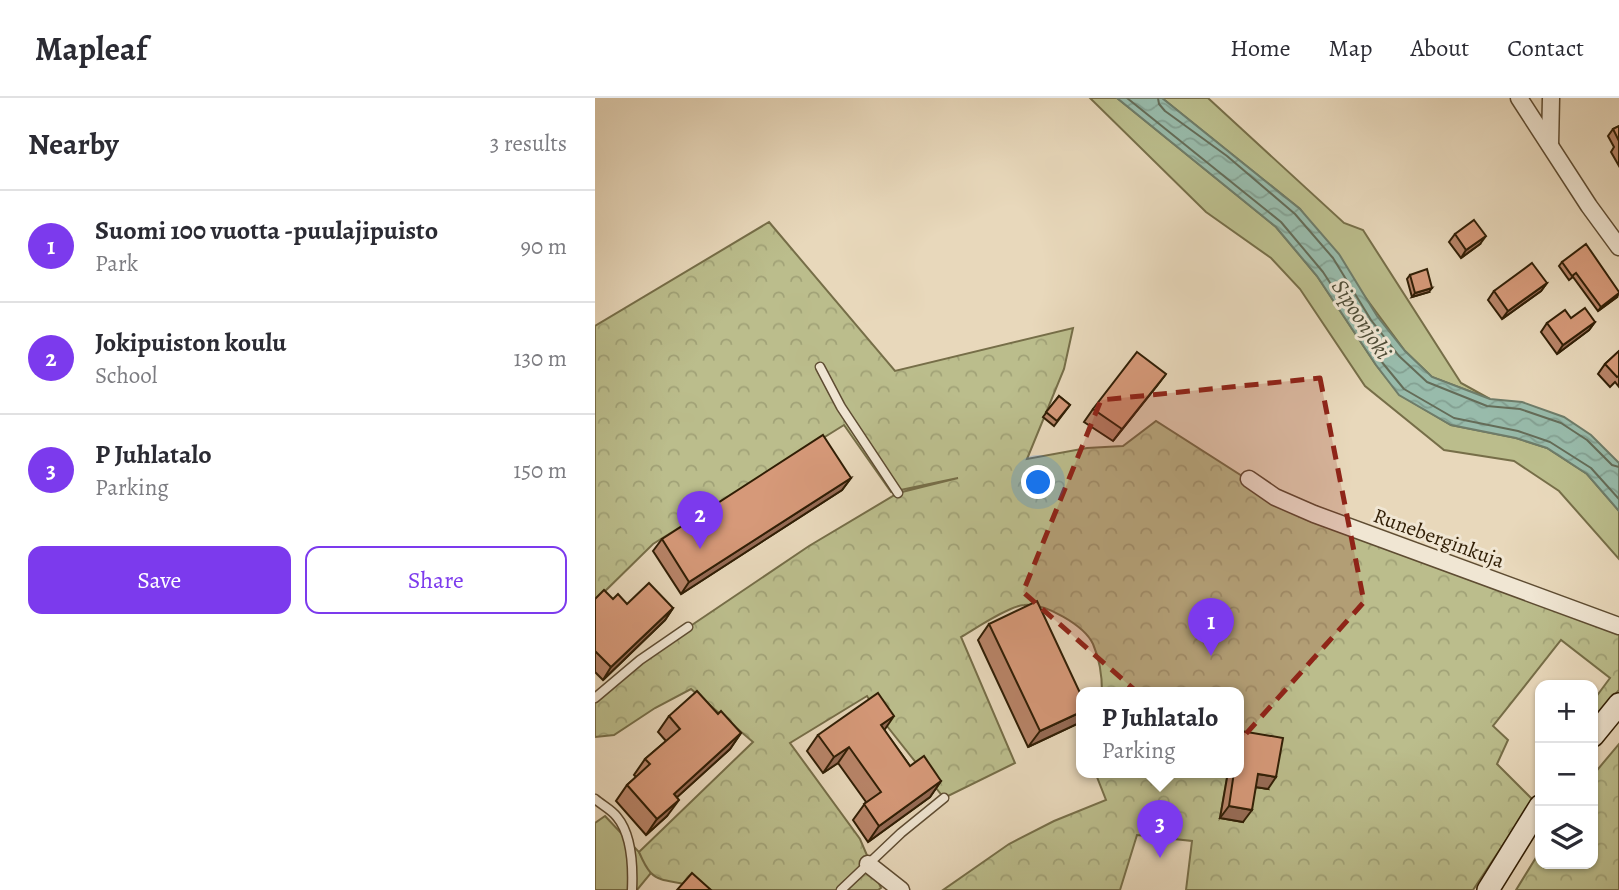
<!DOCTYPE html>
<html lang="en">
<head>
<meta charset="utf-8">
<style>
	:root { --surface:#fff; --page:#f2f2f3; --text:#2b2b33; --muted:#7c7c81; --line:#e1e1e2; --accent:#7c3aed }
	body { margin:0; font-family:Alegreya,serif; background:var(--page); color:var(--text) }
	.controls { position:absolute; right:21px; bottom:21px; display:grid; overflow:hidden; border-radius:14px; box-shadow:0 2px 5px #0004 }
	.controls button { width:63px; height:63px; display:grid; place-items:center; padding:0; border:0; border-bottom:2px solid var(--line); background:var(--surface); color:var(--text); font:35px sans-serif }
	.you { position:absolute; left:444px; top:385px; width:24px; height:24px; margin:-18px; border:5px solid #fff; border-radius:50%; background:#1a73e8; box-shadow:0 0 0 10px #1a73e833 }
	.badge { display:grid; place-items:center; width:46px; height:46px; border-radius:50%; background:var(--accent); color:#fff; font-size:23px; font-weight:700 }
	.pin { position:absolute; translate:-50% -58px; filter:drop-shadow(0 2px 4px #0008) }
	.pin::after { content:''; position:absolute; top:37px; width:24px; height:21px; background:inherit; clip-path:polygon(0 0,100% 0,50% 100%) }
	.popup { position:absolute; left:481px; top:589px; width:168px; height:91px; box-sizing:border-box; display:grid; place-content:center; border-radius:14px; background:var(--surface); filter:drop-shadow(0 2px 5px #0005); font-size:23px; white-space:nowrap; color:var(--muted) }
	.popup b { font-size:26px; color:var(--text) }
	.popup::after { content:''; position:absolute; left:50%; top:100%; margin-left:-14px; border:14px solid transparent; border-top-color:var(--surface) }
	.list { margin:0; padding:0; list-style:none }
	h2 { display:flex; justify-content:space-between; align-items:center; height:91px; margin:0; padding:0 28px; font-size:30px }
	h2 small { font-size:23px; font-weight:400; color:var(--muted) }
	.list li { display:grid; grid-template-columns:46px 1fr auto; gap:21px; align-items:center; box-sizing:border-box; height:112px; padding:0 28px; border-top:2px solid var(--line) }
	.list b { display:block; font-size:26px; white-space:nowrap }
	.list p { margin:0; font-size:23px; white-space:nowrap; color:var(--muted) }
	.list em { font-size:23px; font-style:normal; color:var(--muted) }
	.actions { display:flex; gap:14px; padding:21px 28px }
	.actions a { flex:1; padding:16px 0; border:2px solid var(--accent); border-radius:14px; text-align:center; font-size:24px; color:var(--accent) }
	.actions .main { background:var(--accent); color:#fff }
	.icon { flex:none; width:38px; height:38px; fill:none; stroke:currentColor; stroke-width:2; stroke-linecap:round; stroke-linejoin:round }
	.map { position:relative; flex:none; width:1024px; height:792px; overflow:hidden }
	header { display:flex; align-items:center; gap:42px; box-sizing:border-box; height:98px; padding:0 35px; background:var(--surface); border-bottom:2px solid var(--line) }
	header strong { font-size:33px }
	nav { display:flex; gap:38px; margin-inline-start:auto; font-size:24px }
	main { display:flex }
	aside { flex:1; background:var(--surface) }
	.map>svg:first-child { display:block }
	.grass { fill:#bbbd8c; stroke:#766e48; stroke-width:2 }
	.park { fill:url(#park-crowns); stroke:#766e48; stroke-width:2 }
	.water { fill:url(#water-waves); stroke:#6e7c69; stroke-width:2 }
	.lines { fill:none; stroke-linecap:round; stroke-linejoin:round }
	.shore { stroke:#646c58; stroke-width:2 }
	.lane-casing { stroke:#5e4c32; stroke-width:11 }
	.street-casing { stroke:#5e4c32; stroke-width:19 }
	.secondary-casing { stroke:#301e05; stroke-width:24 }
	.lane { stroke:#f0e6d3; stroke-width:8 }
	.street { stroke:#f0e6d3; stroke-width:16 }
	.secondary { stroke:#f0e6d3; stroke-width:21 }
	.wall { fill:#b88468; stroke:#301e05; stroke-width:2 }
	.shaded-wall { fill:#966b55; stroke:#301e05; stroke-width:2 }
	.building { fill:#d69979; stroke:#301e05; stroke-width:2 }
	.marked { fill:#8f2418; fill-opacity:0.2; stroke:#8f2418; stroke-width:5; stroke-dasharray:14 9; stroke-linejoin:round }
	.labels { text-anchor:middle; stroke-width:6; stroke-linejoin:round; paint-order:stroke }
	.street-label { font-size:21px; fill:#301e05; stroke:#f0e6d3 }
	.water-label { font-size:23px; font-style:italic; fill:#4f4d37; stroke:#f0e6d3 }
</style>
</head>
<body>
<header>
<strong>Mapleaf</strong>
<nav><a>Home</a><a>Map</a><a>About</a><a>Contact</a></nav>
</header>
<main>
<aside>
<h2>Nearby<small>3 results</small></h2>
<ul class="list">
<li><span class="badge">1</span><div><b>Suomi 100 vuotta -puulajipuisto</b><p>Park</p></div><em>90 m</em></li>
<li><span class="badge">2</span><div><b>Jokipuiston koulu</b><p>School</p></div><em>130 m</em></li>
<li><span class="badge">3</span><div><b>P Juhlatalo</b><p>Parking</p></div><em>150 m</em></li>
</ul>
<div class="actions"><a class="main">Save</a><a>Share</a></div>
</aside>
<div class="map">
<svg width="1024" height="792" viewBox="0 0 1024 792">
	<defs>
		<pattern id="park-crowns" width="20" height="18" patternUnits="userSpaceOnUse" patternTransform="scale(1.75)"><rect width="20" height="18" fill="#bbbd8c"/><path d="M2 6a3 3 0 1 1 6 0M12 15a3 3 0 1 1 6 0" fill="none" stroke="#a1a277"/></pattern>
		<pattern id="water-waves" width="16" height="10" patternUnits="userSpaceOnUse" patternTransform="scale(1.75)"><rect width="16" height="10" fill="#98bbab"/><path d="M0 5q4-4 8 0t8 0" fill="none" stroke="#83a092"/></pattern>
	</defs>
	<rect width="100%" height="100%" fill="#e8d8bb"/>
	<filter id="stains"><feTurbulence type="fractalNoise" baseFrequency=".00286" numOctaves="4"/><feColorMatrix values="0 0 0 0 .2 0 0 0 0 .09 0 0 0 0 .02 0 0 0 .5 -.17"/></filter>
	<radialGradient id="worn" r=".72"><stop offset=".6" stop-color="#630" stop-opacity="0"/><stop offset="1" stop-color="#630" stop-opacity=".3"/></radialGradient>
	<g class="grass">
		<polygon points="495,0 522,0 681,129 722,178 781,267 805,297 856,327 921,340 952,350 992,376 1024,413 1024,461 964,393 919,363 849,352 770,288 705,191 676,160 611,114"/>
		<polygon points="567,0 613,0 749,125 768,132 866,285 895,301 837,279 810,253 705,111"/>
		<polygon points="10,718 44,754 56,775 42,792 0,792 0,725"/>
	</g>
	<g class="park">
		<path d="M174 124 300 273 478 230 469 271 432 361 492 350 528 348 561 323 680 399 1024 529V592L998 623V603L1015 580 966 542 898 628 913 642 902 666 938 702 878 792H591L597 743 542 737 525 792H348L414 746 459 723 511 702 500 674H633L625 720 654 688 673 691 644 646V594H507C507 577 505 562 498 546 489 527 450 505 429 507 414 508 380 531 366 539L420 665 349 700 288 623 272 598 195 645 265 741 286 790 283 792H101C88 781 67 787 56 775 51 770 47 761 44 754L158 644 96 591 60 610 19 637 0 639V600L45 562 214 448 303 395 363 380 296 394 249 327 58 446 0 503V228Z"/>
		<polygon points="1024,646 1024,792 921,792 945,753 945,766 998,766 998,677"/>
	</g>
	<polygon class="water" points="522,0 567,0 705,111 744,156 782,218 810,253 837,279 895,301 927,304 969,319 996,337 1024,365 1024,413 992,376 952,350 921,340 856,327 804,297 781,267 722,178 681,129"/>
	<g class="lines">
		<g class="shore">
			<polyline points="532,0 686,124 728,174 786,263 809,291 859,320 923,333 955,344 996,370 1024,401"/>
			<polyline points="563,0 564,6 570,13 632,58 700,116 738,160 776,222 804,258 832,284 892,308 925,311 966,325 992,342 1017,367 1024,369"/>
		</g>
		<g class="lane-casing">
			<g id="lane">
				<polyline points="225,269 246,309 303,395"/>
				<polyline points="0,600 45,562 93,529"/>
				<path d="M0 701C7 707 17 712 22 719 37 737 38 770 37 792"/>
				<polyline points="246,792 306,735 349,700"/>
			</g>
		</g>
		<g class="street-casing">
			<g id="street">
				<polyline points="924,0 994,108 1024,149"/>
				<polyline points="955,47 956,0"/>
				<polyline points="654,381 680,399 719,416 1024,528"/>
				<polyline points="273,766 306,792"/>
			</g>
		</g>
		<g class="secondary-casing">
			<g id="secondary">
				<polyline points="998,638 1024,606"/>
				<polyline points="893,792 945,708"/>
			</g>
		</g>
		<use href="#lane" class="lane"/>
		<use href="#street" class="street"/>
		<use href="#secondary" class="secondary"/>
	</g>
	<g class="wall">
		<polygon points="1024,28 1024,68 1016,54 1019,49 1013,38 1018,31"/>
		<polygon points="860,136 885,146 866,160 854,144"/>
		<polygon points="967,164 1022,199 1003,213 978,179 974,182 964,168"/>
		<polygon points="815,177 834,194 817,199 812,181"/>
		<polygon points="952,185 946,193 907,221 893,202 899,193"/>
		<polygon points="976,220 1000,224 994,232 962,256 946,234 952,225"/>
		<polygon points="1024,253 1024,289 1020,284 1015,289 1003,276 1010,266"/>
		<polygon points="571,276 518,343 489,324 498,311"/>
		<polygon points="464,298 475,307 459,328 448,319"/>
		<polygon points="256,380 247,392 86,496 58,453 67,441"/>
		<polygon points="0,501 18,501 32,506 78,510 70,522 8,582 0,574"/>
		<polygon points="394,526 486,597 486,620 482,626 433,649 383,542"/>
		<polygon points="123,616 146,635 135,651 82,699 72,718 51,737 21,703 32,687 41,679 39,677 50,661 71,643 63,634 74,618"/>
		<polygon points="289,632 315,668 346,683 335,699 273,744 258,722 271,704 243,665 228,675 212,653 223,637"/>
		<polygon points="646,633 673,691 661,689 648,724 625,720 633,674 644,674 644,637"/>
	</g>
	<g class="shaded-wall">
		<polygon points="891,138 885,146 866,160 871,152"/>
		<polygon points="952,185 946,193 907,221 913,213"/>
		<polygon points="837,190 834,194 817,199 820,195"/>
		<polygon points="1024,195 1022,199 1003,213 1006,209"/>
		<polygon points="1000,224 994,232 962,256 968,247"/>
		<polygon points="571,276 562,288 518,343 527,331"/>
		<polygon points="256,380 247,392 86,496 94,484"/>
		<polygon points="78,510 70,522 8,582 16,569"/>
		<polygon points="486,614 486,620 482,626 433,649 445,633"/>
		<polygon points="299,618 288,634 286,627"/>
		<polygon points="146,635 135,651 68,712 79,696"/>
		<polygon points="254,649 243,665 228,675 239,659"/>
		<polygon points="663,676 681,679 673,691 654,688"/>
		<polygon points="346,683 335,699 273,744 284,728"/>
		<polygon points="84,702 72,718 51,737 62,721"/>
		<polygon points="634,708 657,712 648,724 625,720"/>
	</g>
	<g class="building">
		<polygon points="1024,28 1024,43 1018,31"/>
		<polygon points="879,122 891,138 871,152 860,136"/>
		<polygon points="991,146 1024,194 1024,195 1006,209 981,175 977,178 967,164"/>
		<polygon points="937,165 952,185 913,213 899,193"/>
		<polygon points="832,171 837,190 820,195 815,177"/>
		<polygon points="990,210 1000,224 968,247 952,225 970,212 976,220"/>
		<polygon points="1024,253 1024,278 1022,279 1010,266"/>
		<polygon points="542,254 571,276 527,331 498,311"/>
		<polygon points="464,298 475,307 462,323 451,314"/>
		<polygon points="228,337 256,380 94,484 67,441"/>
		<polygon points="54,485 78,510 16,569 0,553 0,501 9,492 18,501 23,496 32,506"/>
		<polygon points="442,503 486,597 486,614 445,633 394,526"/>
		<polygon points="102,593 123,616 126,613 146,635 79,696 84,702 62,721 32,687 55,666 50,661 85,631 74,618"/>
		<polygon points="283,595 299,618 286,627 315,668 329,658 346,683 284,728 269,706 286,694 254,649 239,659 223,637"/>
		<polygon points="646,633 688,640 681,679 663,676 657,712 634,708 639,674 644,674 644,648"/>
		<polygon points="97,775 116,792 82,792"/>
	</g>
	<path class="marked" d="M725 280 769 504 624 666 428 494 506 302Z"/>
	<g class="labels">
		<g class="street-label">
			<text transform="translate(844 440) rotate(20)" y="7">Runeberginkuja</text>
		</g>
		<g class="water-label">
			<text transform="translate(767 221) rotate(57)" y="8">Sipoonjoki</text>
		</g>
	</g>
	<rect width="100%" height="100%" filter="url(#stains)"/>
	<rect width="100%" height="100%" fill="url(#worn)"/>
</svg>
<div class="controls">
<button>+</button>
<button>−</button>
<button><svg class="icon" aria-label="layers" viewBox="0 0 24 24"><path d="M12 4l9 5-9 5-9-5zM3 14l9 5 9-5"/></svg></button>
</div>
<div class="you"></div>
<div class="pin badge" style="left:616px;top:558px">1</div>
<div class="pin badge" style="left:105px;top:451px">2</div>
<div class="pin badge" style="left:565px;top:760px">3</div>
<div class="popup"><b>P Juhlatalo</b>Parking</div>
</div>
</main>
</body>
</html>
